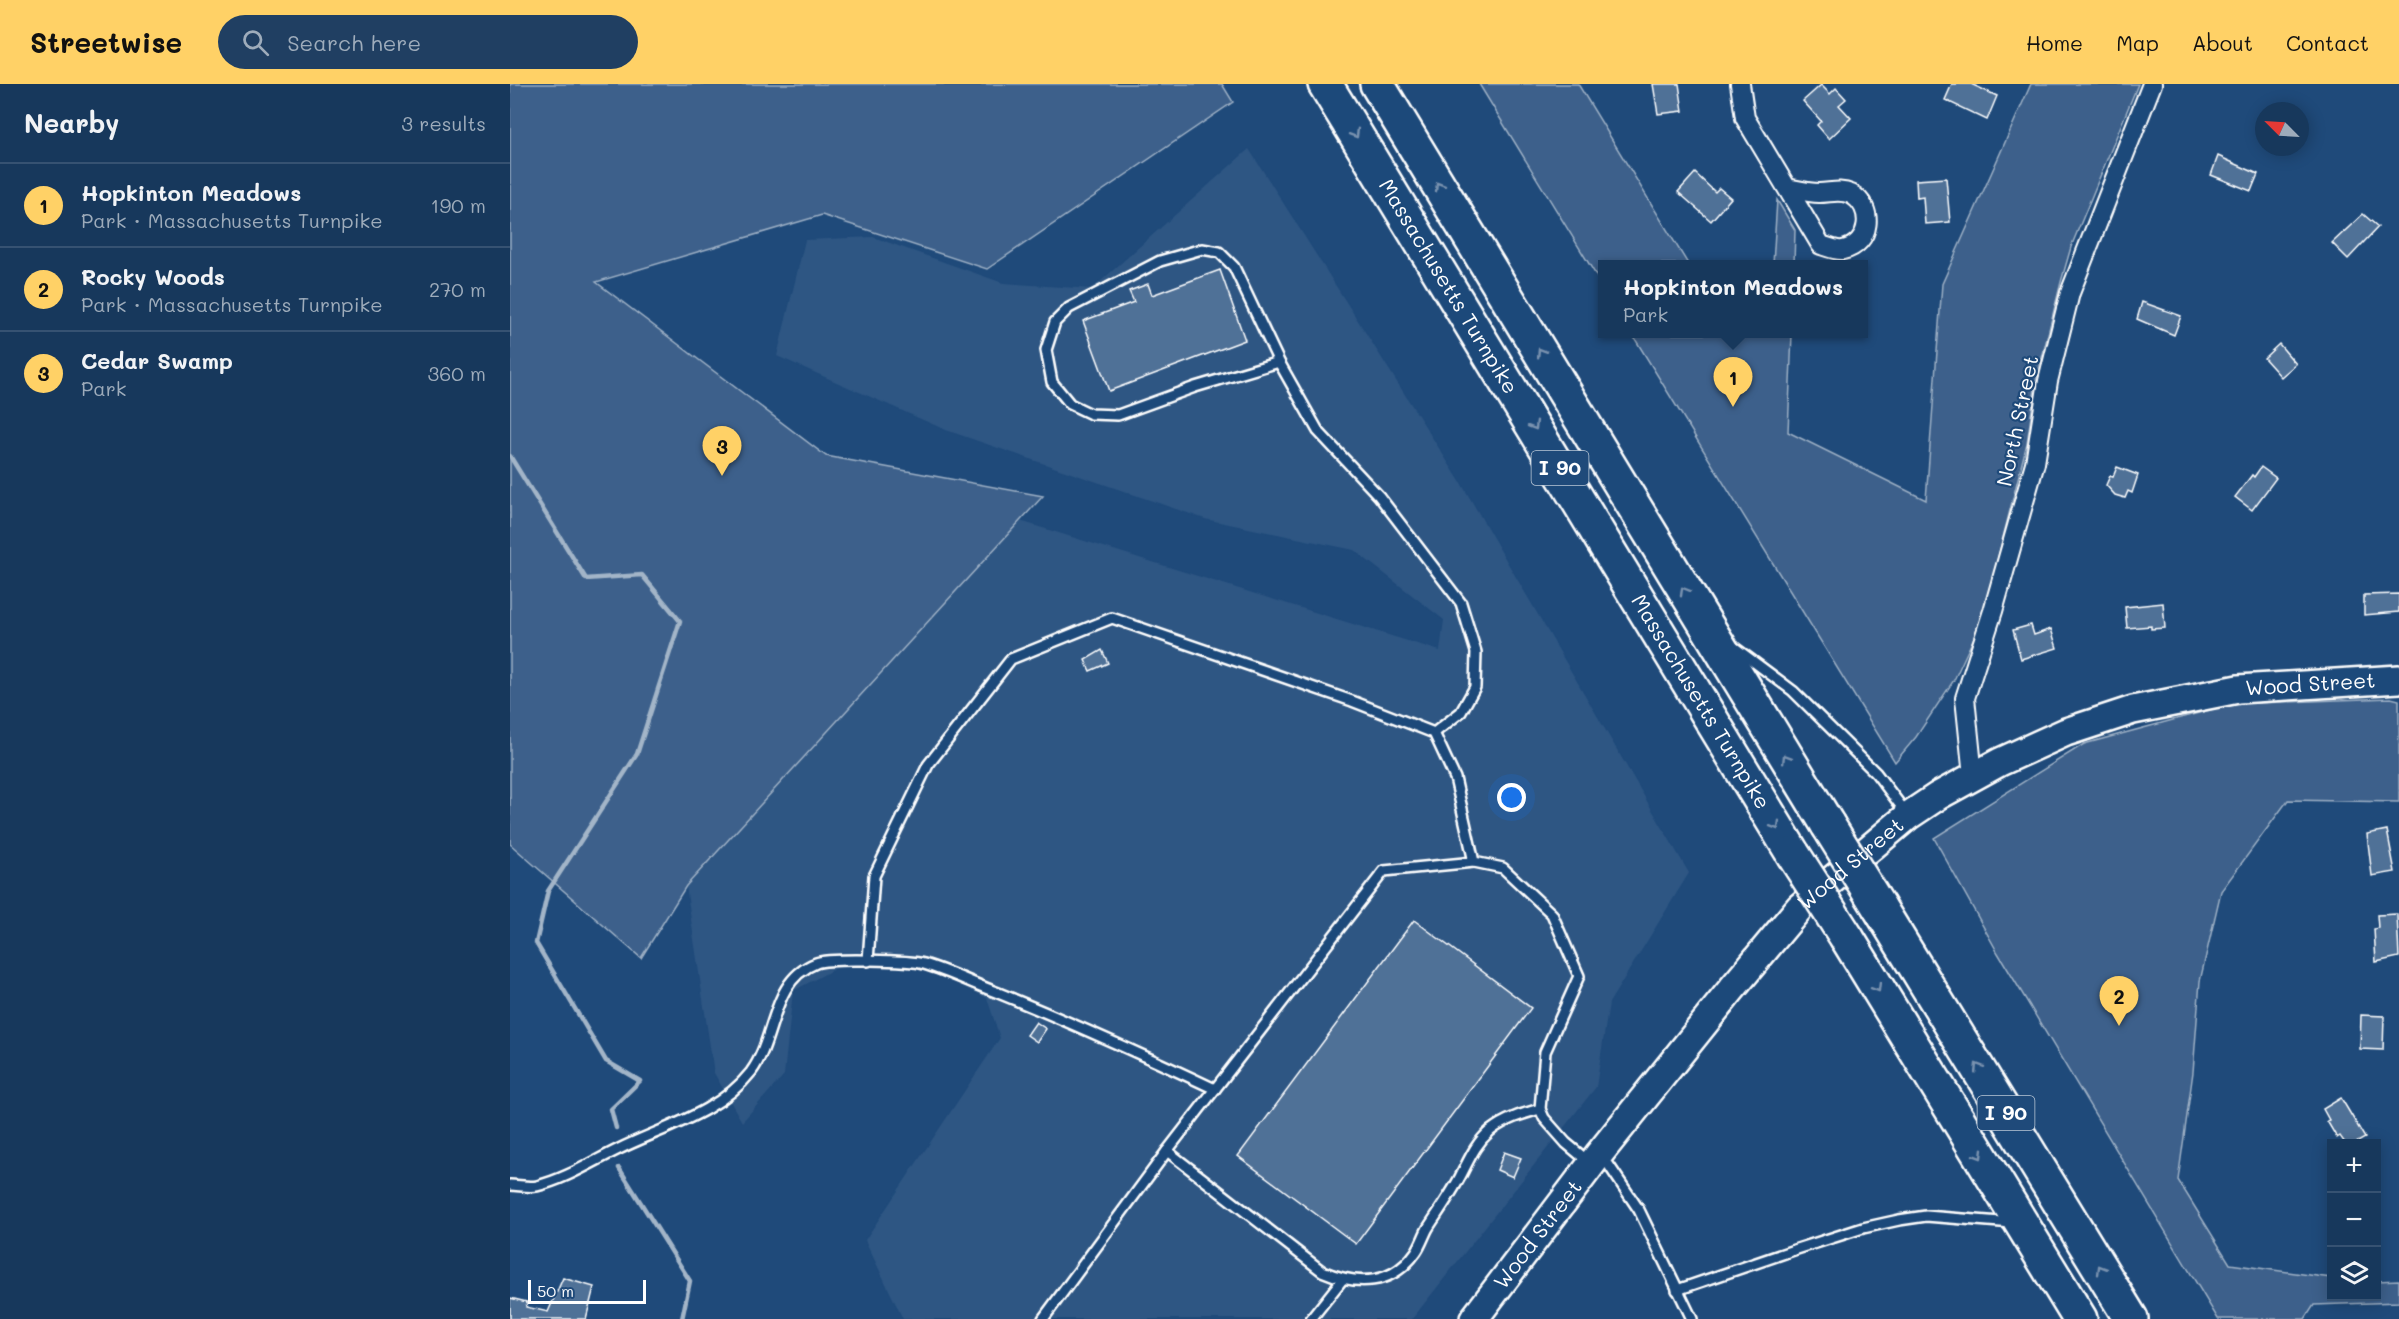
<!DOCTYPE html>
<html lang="en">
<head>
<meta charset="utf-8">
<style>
	:root { --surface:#17385c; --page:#203f62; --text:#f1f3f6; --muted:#9eacbb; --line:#365272; --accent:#ffd166 }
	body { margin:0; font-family:Mali,sans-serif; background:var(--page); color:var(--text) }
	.controls { position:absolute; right:18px; bottom:18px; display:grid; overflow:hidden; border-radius:0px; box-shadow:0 3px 15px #0003 }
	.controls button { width:54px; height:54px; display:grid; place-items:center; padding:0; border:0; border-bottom:2px solid var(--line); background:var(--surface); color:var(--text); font:30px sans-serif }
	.compass { position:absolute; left:1745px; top:18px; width:54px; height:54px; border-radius:50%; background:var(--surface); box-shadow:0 3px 15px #0003; rotate:294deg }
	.scale { position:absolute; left:18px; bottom:15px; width:118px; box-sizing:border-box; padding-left:6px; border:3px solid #fff; border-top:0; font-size:16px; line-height:21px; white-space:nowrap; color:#fff; -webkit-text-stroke:4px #1f4a7a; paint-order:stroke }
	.you { position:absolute; left:1002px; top:714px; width:21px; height:21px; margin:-15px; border:4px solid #fff; border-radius:50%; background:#1a73e8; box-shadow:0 0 0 9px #1a73e833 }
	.badge { display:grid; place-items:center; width:39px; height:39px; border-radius:50%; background:var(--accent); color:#111; font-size:20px; font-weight:700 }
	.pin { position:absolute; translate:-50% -50px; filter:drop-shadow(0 2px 3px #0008) }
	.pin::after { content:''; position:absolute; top:32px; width:21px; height:18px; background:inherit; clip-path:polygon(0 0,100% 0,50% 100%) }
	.popup { position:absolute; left:1088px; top:176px; width:270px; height:78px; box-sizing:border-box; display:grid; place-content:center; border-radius:0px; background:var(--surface); filter:drop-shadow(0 2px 4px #0005); font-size:20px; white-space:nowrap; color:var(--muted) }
	.popup b { font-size:22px; color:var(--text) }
	.popup::after { content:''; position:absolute; left:50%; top:100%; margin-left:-12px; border:12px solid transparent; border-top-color:var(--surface) }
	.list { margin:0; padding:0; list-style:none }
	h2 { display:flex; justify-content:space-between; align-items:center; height:78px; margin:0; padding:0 24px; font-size:26px }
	h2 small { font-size:20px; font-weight:400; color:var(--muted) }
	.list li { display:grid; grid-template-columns:39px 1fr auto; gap:18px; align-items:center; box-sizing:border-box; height:84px; padding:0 24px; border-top:2px solid var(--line) }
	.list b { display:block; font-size:22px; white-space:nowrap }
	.list p { margin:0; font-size:20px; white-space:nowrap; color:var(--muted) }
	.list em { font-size:20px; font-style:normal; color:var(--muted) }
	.icon { flex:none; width:33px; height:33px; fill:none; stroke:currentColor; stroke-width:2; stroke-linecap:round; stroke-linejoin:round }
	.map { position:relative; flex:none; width:1889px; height:1235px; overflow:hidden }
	header { display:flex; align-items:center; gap:36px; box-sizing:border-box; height:84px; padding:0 30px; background:var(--accent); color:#111 }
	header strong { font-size:28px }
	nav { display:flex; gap:33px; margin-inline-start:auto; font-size:21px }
	.search { width:420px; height:54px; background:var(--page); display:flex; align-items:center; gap:15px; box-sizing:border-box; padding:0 21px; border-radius:33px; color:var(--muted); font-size:22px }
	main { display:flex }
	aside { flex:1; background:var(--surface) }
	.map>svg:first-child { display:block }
	.built { fill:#2e5683 }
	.green { fill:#3c618b; stroke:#9eb0c5; stroke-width:1.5 }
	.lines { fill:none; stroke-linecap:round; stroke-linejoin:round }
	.stream { stroke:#a3b5c8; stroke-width:4.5 }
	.building { fill:#507197; stroke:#fff; stroke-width:1.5 }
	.service-casing { stroke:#fff; stroke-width:14 }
	.minor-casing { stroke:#fff; stroke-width:22 }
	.secondary-casing { stroke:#fff; stroke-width:32 }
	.motorway-casing { stroke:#fff; stroke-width:38 }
	.service { stroke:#1f4a7a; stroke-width:9 }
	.minor { stroke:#1f4a7a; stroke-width:18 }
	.secondary { stroke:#1f4a7a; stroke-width:27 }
	.motorway { stroke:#1f4a7a; stroke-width:33 }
	.motorway-bridge-casing { stroke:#fff; stroke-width:38; stroke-linecap:butt }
	.motorway-bridge { stroke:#1f4a7a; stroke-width:33 }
	.oneway { stroke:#7992af }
	.labels { text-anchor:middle; stroke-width:4.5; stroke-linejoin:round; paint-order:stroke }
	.shield { fill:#1f4a7a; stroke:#bcc9d7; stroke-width:1.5 }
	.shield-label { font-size:20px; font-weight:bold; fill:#fff }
	.street-label { font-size:21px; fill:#fff; stroke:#1f4a7a }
</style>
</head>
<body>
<header>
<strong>Streetwise</strong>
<div class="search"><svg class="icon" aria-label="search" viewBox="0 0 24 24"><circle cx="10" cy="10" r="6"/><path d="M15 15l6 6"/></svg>Search here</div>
<nav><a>Home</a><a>Map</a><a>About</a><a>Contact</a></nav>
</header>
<main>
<aside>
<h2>Nearby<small>3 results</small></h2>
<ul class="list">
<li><span class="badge">1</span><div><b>Hopkinton Meadows</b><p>Park · Massachusetts Turnpike</p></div><em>190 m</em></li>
<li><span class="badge">2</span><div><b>Rocky Woods</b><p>Park · Massachusetts Turnpike</p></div><em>270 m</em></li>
<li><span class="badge">3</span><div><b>Cedar Swamp</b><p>Park</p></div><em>360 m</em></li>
</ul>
</aside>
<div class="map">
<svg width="1889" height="1235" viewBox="0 0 1889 1235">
	<rect width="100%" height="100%" fill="#1f4a7a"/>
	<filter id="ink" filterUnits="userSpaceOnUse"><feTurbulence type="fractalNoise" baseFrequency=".0167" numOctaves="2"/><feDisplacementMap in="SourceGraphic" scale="12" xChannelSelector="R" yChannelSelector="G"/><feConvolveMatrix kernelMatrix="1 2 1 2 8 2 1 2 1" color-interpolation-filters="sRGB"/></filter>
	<g filter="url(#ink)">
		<polygon class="built" points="739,65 951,399 1179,789 1099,919 1086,1003 902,1235 393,1235 355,1156 490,954 477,914 412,883 328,883 283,907 274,991 232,1038 204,989 176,802 510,437 930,567 934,536 844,466 695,435 436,346 267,272 295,156 363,153 493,199 582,205"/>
		<g class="green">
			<polygon points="0,0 712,0 723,18 477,185 312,131 86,198 316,372 533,412 176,802 131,874 0,760"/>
			<polygon points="969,0 1068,0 1178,180 1092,180 1092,201"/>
			<polygon points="1521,0 1628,0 1561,163 1551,198 1526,298 1517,359 1472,536 1444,596 1406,653 1385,678 1122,250 1282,250 1278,348 1416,416 1432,200"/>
			<polygon points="1267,116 1285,146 1284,180 1263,180"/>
			<polygon points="1881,614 1889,616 1889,718 1778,716 1711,807 1690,897 1683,988 1668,1096 1720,1180 1821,1194 1822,1212 1866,1212 1867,1197 1889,1196 1889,1218 1804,1221 1795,1235 1708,1235 1488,869 1424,754 1574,660 1722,620"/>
		</g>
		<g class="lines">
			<g class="stream">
				<polyline points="0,372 76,495 132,491 170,537 127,670 38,807 26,859 96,977 130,997 101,1025 106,1044"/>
				<polyline points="109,1084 180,1197 172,1235"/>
			</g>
		</g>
		<g class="building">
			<polygon points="1143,0 1169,0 1173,27 1148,30"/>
			<polygon points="1442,0 1461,0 1487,12 1477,36 1435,16"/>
			<polygon points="1311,1 1320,10 1326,4 1336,15 1329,21 1341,34 1319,55 1307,41 1311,37 1293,17"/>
			<polygon points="1708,72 1748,90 1741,107 1701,91"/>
			<polygon points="1185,89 1205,108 1209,104 1221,114 1201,137 1168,108"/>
			<polygon points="1436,94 1440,138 1415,140 1413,113 1407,114 1406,96"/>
			<polygon points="1853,130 1868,143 1838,175 1822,159"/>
			<polygon points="710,186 735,256 599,307 573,237 624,218 619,207 638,200 642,211"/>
			<polygon points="1632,218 1671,232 1664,251 1627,235"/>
			<polygon points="1769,260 1786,280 1771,293 1754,274"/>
			<polygon points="1607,383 1628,391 1622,409 1618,407 1615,414 1605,411 1596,401 1600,392 1603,393"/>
			<polygon points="1751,383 1766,394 1742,426 1725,413 1742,391 1744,393"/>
			<polygon points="1889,510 1889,528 1854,531 1854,511"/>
			<polygon points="1653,519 1655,544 1641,545 1641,542 1617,544 1615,523"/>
			<polygon points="1521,541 1524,551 1541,545 1547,564 1511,575 1503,546"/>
			<polygon points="592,566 598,579 580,587 575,576"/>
			<polygon points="1877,746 1885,788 1862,792 1857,750"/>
			<polygon points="1887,830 1889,873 1866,878 1864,845 1868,844 1867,831"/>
			<polygon points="904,836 1021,924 846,1160 728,1072"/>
			<polygon points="1851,931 1874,932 1873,966 1850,965"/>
			<polygon points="526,938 536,945 527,958 517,951"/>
			<polygon points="1831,1014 1855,1054 1846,1059 1835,1059 1830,1052 1827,1054 1817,1037 1819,1036 1813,1025"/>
			<polygon points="994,1068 1011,1074 1003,1093 987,1086"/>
			<polygon points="53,1194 84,1203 76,1235 0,1235 0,1214 17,1218 16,1223 38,1228"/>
		</g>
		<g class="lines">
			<g class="service-casing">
				<g id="service">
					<polyline points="769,278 724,183 709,168 692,165 650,177 559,224 545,238 536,266 542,298 560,320 581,330 608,331 685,303 769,278 808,347 869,412 951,519 966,568 965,603 951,628 924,649"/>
					<polyline points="1224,563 1283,607 1366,689 1397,730"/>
					<path d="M964 778 874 787 657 1067 812 1187C847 1202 882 1202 906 1168 911 1161 914 1151 918 1144 929 1127 941 1110 950 1093 959 1076 965 1060 980 1047 995 1035 1012 1030 1030 1025"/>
					<polyline points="358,877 364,792 418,681 501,575 602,534 842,617 924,649 945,694 964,778 993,784 1042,830 1069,892 1035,968 1030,1025 1034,1034 1056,1059 1080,1079"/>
					<polyline points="1092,1071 1129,1126 1182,1235"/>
					<path d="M0 1101C8 1101 19 1104 27 1102 56 1095 82 1078 109 1065 154 1043 209 1029 241 988 267 953 260 897 306 879 318 874 401 876 414 880 438 887 462 899 486 908 560 938 633 971 705 1005"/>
					<polyline points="1167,1206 1284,1166 1353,1144 1389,1136 1416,1132 1503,1139"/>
					<polyline points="533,1235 657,1067"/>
					<polyline points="801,1235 832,1196"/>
				</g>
			</g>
			<g class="minor-casing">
				<g id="minor">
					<path d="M1230 0 1235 34 1311 161C1317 163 1327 167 1333 166 1361 160 1365 123 1341 110 1330 105 1320 109 1309 109 1298 109 1288 106 1277 104"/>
					<polyline points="1463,692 1455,614 1483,527 1525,379 1538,297 1560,209 1642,0"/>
				</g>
			</g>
			<g class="secondary-casing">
				<g id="secondary">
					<path id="s1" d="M964 1235 1090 1069 1221 906 1290 823 1398 732 1428 712 1490 678 1556 648 1623 626 1728 605 1889 595"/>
				</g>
			</g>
			<g class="motorway-casing">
				<g id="motorway">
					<path id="s2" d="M815 0 1283 770"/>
					<polyline points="867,0 1318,741"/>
					<polyline points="1369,823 1621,1235"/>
					<polyline points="1337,854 1570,1235"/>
				</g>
			</g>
			<use href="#service" class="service"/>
			<use href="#minor" class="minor"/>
			<use href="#secondary" class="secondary"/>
			<use href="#motorway" class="motorway"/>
			<g class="motorway-bridge-casing">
				<g id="motorway-bridge">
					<polyline points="1318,741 1369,823"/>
					<polyline points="1283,770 1337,854"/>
				</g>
			</g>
			<use href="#motorway-bridge" class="motorway-bridge"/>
		</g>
		<defs><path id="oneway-chevron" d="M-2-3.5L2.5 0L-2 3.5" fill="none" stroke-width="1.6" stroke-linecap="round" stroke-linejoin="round" transform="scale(1.5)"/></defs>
		<g class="oneway">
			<use href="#oneway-chevron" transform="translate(845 50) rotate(59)"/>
			<use href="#oneway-chevron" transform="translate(929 102) rotate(-121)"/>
			<use href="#oneway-chevron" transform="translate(1031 268) rotate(-122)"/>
			<use href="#oneway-chevron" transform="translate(1024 342) rotate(59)"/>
			<use href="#oneway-chevron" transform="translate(1174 507) rotate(-120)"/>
			<use href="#oneway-chevron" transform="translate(1276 674) rotate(-122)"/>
			<use href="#oneway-chevron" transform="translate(1266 742) rotate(59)"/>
			<use href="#oneway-chevron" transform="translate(1367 904) rotate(59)"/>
			<use href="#oneway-chevron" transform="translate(1468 983) rotate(-122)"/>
			<use href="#oneway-chevron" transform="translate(1469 1071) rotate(59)"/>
			<use href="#oneway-chevron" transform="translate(1591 1185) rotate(-121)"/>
		</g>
	</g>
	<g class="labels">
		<g class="shield">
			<rect x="1021.5" y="367" width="57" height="34" rx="4.5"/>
			<rect x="1467.5" y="1012" width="57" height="34" rx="4.5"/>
		</g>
		<g class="shield-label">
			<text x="1050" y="391">I 90</text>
			<text x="1496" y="1036">I 90</text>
		</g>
		<g class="street-label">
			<text dy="7" stroke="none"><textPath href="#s2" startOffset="237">Massachusetts Turnpike</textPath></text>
			<text transform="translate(1508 337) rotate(-78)" y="7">North Street</text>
			<text dy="7" stroke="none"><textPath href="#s1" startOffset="1096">Wood Street</textPath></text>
			<text dy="7" stroke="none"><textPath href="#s2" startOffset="723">Massachusetts Turnpike</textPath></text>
			<text dy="7" stroke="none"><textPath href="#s1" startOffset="592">Wood Street</textPath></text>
			<text dy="7" stroke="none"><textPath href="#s1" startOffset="106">Wood Street</textPath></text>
		</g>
	</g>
</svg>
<div class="controls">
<button>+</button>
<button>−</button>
<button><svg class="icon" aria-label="layers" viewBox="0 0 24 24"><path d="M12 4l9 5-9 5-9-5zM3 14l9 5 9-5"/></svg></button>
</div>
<svg class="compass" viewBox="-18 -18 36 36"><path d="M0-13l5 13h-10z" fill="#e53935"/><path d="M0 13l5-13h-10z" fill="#9eacbb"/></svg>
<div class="scale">50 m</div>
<div class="you"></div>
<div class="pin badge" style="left:1223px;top:323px">1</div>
<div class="popup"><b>Hopkinton Meadows</b>Park</div>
<div class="pin badge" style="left:1609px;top:942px">2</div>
<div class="pin badge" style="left:212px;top:392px">3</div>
</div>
</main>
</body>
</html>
